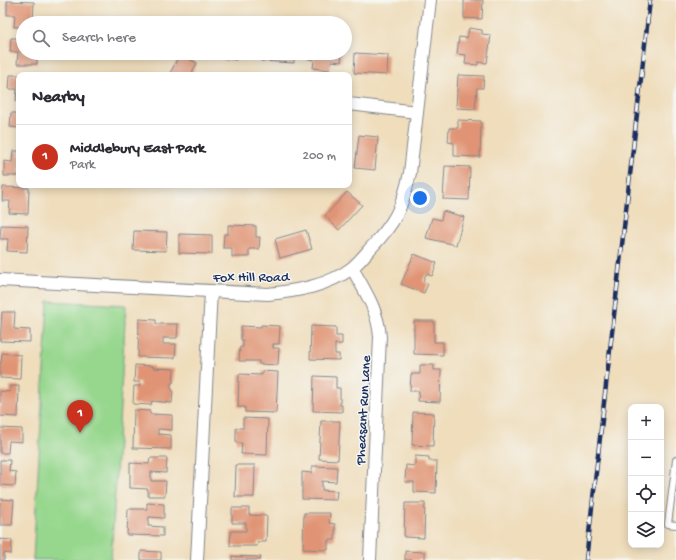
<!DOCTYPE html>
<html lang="en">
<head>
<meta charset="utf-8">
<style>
	:root { --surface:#fff; --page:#f7f7f7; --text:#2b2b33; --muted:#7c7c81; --line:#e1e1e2; --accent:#c8321e }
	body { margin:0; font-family:"Gochi Hand",sans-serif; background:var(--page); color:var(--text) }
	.controls { position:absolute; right:12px; bottom:12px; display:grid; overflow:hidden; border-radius:8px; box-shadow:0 2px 10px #0003 }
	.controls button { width:36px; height:36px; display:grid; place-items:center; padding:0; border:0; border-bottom:1px solid var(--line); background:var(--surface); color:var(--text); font:20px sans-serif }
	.you { position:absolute; left:420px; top:198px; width:14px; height:14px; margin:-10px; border:3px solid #fff; border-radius:50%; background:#1a73e8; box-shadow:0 0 0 6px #1a73e833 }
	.badge { display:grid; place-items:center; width:26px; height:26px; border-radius:50%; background:var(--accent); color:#fff; font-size:13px; font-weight:700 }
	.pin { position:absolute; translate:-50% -33px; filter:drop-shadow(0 1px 2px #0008) }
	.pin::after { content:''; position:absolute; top:21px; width:14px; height:12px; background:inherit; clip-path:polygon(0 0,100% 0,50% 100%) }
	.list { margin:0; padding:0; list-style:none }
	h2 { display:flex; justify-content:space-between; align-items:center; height:52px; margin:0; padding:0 16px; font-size:17px }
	h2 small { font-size:13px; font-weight:400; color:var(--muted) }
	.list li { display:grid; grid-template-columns:26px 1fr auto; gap:12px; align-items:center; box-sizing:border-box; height:64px; padding:0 16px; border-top:1px solid var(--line) }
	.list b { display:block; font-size:15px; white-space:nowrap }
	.list p { margin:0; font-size:13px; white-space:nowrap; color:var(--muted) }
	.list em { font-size:13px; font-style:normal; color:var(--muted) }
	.icon { flex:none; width:22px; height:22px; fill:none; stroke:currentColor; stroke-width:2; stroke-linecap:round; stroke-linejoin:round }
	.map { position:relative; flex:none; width:676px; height:560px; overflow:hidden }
	.search { position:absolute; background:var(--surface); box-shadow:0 2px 10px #0003; left:16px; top:16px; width:336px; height:44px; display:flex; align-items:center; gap:10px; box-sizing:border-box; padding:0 14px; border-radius:22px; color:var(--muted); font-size:15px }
	.panel { position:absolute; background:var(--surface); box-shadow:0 2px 10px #0003; left:16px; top:72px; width:336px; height:116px; border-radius:8px }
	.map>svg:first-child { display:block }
	.green { fill:#96d78d; stroke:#588376 }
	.building { fill:#e09474 }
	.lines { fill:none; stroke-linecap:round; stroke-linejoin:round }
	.service-casing { stroke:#85868c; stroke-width:8 }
	.minor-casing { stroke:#85868c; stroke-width:14 }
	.service { stroke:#fff; stroke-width:6 }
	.minor { stroke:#fff; stroke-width:12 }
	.rail-casing { stroke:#1b2f5e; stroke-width:4.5 }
	.rail { stroke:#f6f6f2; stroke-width:3; stroke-dasharray:9; stroke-linecap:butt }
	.labels { text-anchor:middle; stroke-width:3; stroke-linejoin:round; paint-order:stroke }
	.street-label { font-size:14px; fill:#1b2f5e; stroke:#f6f6f2 }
</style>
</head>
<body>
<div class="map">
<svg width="676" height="560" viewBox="0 0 676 560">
	<rect width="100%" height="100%" fill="#f6f6f2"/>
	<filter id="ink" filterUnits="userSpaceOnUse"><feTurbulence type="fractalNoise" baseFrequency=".025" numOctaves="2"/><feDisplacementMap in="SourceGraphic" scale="8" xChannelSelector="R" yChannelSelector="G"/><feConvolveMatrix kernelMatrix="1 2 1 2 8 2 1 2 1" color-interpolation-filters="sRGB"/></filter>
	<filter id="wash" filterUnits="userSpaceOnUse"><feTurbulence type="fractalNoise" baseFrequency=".012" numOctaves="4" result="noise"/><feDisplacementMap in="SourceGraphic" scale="16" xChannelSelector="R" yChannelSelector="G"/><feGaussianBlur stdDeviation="0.9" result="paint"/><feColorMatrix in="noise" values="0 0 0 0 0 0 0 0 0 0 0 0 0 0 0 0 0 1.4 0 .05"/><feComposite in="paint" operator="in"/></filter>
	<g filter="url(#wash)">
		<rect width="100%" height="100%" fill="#efddbb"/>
		<polygon class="green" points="48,301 126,305 111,560 33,560"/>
		<g id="blocks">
			<g class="building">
				<polygon points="464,0 483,0 482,19 464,18"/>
				<polygon points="7,1 34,2 33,23 23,23 23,27 14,27 15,15 7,15"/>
				<polygon points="469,28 482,30 482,34 491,35 487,63 478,62 478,65 465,64 466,55 457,54 459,37 467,38"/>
				<polygon points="11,38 23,38 23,53 37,53 37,64 17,64 18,52 10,52"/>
				<polygon points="220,53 237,53 236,60 220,58"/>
				<polygon points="261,53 294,53 294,63 261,61"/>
				<polygon points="305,53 342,53 341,62 331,61 330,70 313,68 314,60 304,58"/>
				<polygon points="355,53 388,55 387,75 354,73"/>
				<polygon points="180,54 197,63 191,75 169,75"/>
				<polygon points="10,75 19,75 19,101 16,101 17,89 9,89"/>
				<polygon points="458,75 484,76 483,88 477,88 475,109 456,108"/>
				<polygon points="11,113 19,113 19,128 10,127"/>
				<polygon points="458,120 481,121 480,157 454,156 454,143 448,142 449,128 458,128"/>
				<polygon points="359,135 378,137 375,170 355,168"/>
				<polygon points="13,151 19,151 19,176 4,176 4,161 12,162"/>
				<polygon points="445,166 470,167 469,200 443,199"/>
				<polygon points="3,187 29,188 28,214 9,213 10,201 2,201"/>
				<polygon points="347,192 362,205 339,230 325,216"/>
				<polygon points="443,211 464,217 456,245 426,238 432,218 441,220"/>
				<polygon points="1,225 28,226 27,252 7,251 8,239 0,239"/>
				<polygon points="228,225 256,226 256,237 260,237 259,249 249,249 249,257 232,257 232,248 223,248 224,234 228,234"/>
				<polygon points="306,230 312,249 280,258 275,239"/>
				<polygon points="134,231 167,232 166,251 133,250"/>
				<polygon points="179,234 212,235 212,254 179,253"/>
				<polygon points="414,254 437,263 432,276 426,274 423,281 428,284 424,293 401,284"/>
				<polygon points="2,312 15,312 14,329 30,330 30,342 0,341"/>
				<polygon points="139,319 156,320 156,324 178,324 177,338 163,338 163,344 176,344 175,358 138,357"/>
				<polygon points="414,321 434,321 434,342 443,342 443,355 414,354"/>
				<polygon points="261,325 280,326 279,344 273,344 273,348 279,348 278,365 259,364 259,361 239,361 240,347 243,347 243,340 241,340 241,326 261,327"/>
				<polygon points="311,326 336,327 336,336 342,336 342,344 335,344 335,354 339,354 339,360 310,359"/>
				<polygon points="2,353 21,355 20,379 0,378 0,363 1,363"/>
				<polygon points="135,365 153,366 153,368 174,369 173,383 171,383 171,389 173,390 172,403 152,401 151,405 133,404 134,386 140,386 140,382 134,382"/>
				<polygon points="420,365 434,365 434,370 441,370 440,402 418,401 419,391 410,391 411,374 420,374"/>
				<polygon points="262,371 278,372 276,413 245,412 245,407 238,407 239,374 262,375"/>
				<polygon points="314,376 336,377 336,388 340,388 340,405 342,405 342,412 313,411"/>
				<polygon points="10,386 19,386 18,417 0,416 0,391 10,392"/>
				<polygon points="134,410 150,411 150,414 172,415 172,430 158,429 158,434 171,435 171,449 133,448"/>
				<polygon points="413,412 434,413 433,446 412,445"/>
				<polygon points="243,418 268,419 267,455 241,454 242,443 236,443 236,428 243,428"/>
				<polygon points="321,421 340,421 338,460 319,459"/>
				<polygon points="0,428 22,429 22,442 9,441 8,453 0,453"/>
				<polygon points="415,456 429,457 429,461 437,461 436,493 414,492 414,482 405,482 406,465 415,466"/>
				<polygon points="150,458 167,458 166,473 151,472 151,481 166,481 165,496 148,496 148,489 130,488 130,463 149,464"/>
				<polygon points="0,460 10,460 9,471 16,472 15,486 0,485"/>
				<polygon points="236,465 255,465 254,497 235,497"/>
				<polygon points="312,466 337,467 336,482 322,481 322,490 337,491 336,500 302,499 302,472 312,473"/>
				<polygon points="0,499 14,500 12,525 0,525"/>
				<polygon points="147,503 164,504 164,518 149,517 148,526 163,527 163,536 127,535 128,509 147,509"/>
				<polygon points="405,503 425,503 424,538 404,537"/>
				<polygon points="232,508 249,508 249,515 267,516 266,542 258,542 257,546 230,546 231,531 246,531 246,523 232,523"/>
				<polygon points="304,513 330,513 329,523 335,524 335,540 328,540 328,550 303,549"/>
				<polygon points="0,539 12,540 11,554 4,553 4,560 0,560"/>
				<polygon points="141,551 161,552 161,560 141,560"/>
				<polygon points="405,551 425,552 425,560 405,560"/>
				<polygon points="232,556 261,557 260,560 232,560"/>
			</g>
		</g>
	</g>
	<g filter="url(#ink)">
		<use href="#blocks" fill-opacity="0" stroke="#85868c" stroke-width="1"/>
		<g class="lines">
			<g class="service-casing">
				<polyline id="service" points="676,460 668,524 676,525"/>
			</g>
			<g class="minor-casing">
				<g id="minor">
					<polyline points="349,104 417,112"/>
					<path d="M352 268C365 291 378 310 380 337L370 560"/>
					<path d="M0 280 268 294C297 291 328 286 352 268 358 263 364 256 369 250 395 223 402 209 410 173L430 0"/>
					<polyline points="197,560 211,291"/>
				</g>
			</g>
			<use href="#service" class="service"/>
			<use href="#minor" class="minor"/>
			<g class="rail-casing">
				<polyline id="rail" points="586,560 650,0"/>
			</g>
			<use href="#rail" class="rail"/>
		</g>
	</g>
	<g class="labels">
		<g class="street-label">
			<text x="251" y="281">Fox Hill Road</text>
			<text transform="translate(362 410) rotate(-87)" y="5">Pheasant Run Lane</text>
		</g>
	</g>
</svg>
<div class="controls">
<button>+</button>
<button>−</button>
<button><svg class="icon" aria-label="locate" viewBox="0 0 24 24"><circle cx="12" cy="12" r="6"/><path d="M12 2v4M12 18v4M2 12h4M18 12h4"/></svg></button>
<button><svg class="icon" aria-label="layers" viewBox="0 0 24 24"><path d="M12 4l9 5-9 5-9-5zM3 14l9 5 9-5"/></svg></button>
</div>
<div class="you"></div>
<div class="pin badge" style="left:80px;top:433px">1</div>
<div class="search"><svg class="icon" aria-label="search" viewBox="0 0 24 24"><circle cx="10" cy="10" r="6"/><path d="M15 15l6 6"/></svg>Search here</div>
<section class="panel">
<h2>Nearby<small></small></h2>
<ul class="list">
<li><span class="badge">1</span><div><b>Middlebury East Park</b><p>Park</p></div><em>200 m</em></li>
</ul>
</section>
</div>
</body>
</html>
